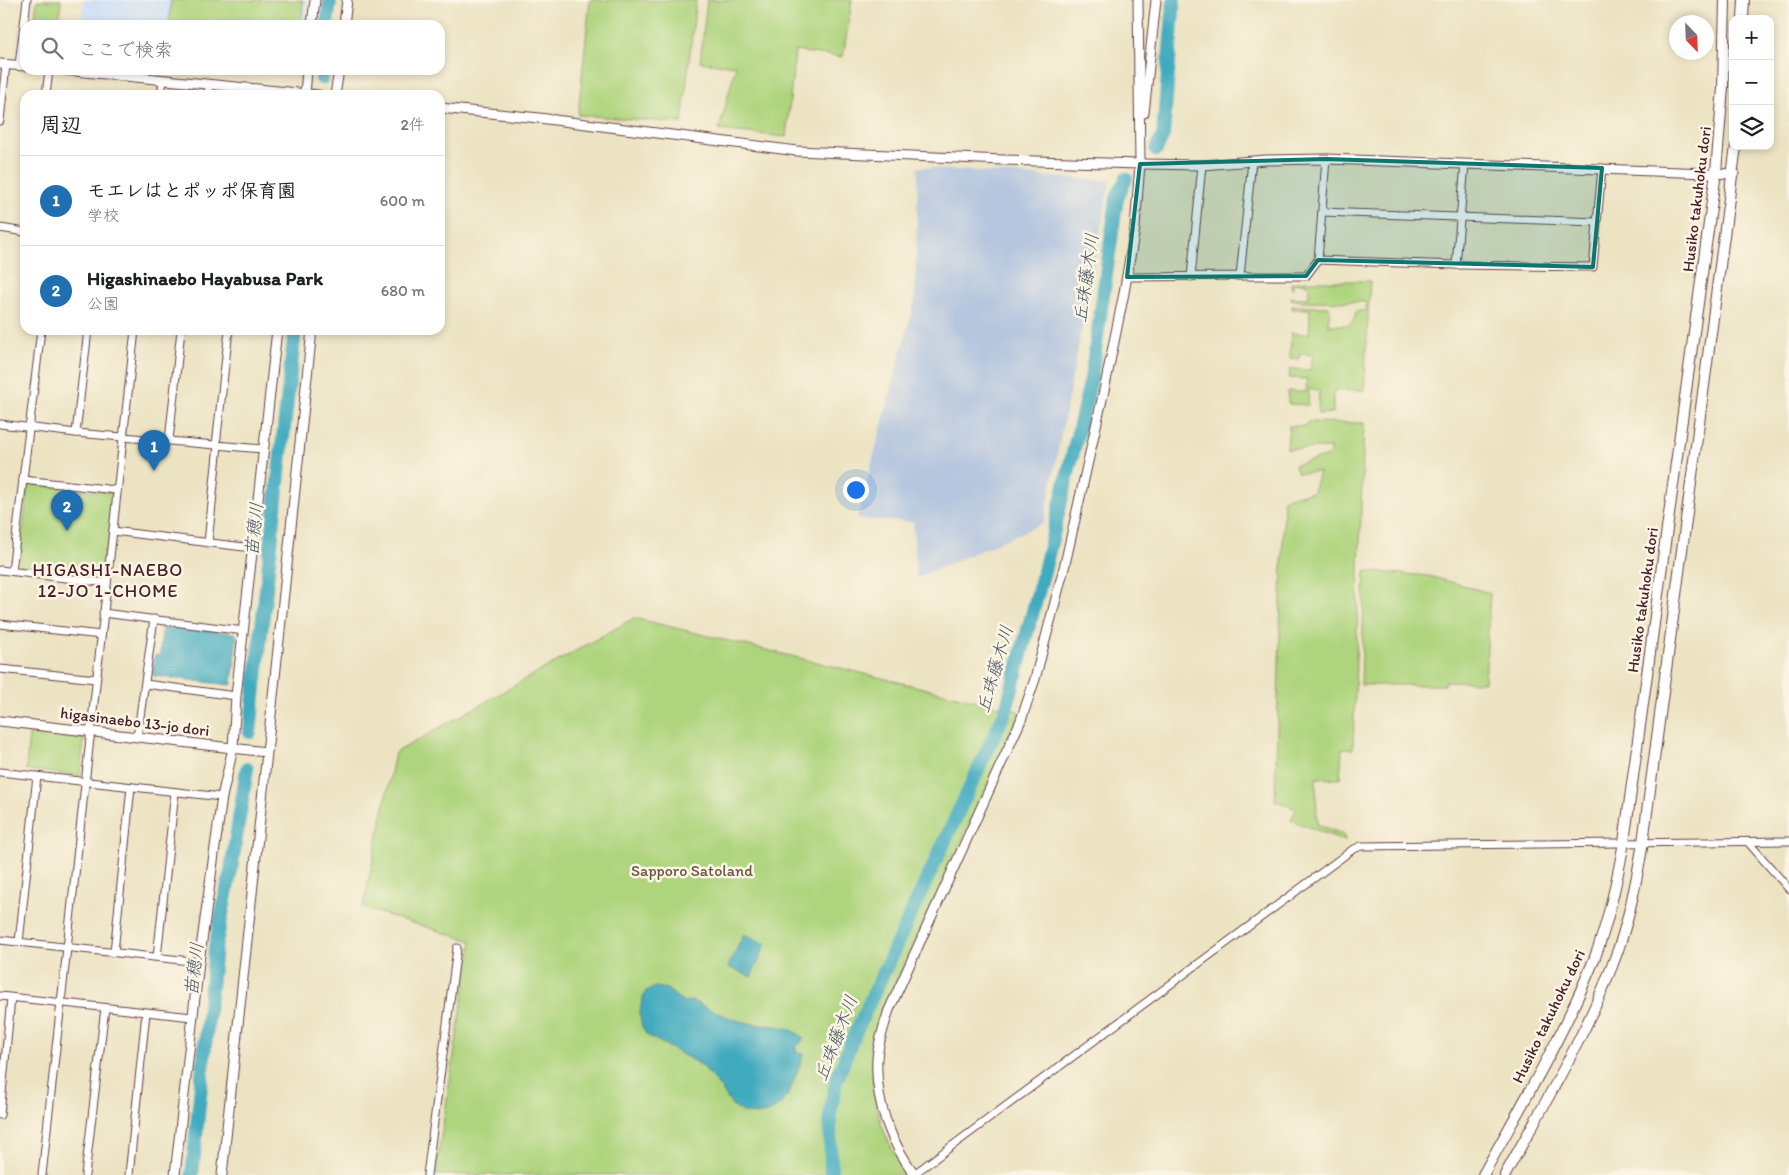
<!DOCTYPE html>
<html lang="ja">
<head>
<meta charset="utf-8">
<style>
	:root { --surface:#fff; --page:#f2f2f2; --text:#202124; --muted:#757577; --line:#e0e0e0; --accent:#1f6fb2 }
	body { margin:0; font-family:Itim,"Klee One",sans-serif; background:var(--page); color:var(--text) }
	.controls { position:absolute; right:15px; top:15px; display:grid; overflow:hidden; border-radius:10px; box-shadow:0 2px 8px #0003 }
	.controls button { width:45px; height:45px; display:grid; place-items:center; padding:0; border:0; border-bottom:1px solid var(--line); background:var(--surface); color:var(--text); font:25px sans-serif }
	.compass { position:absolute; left:1669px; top:15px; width:45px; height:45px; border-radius:50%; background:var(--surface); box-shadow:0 2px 8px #0003; rotate:157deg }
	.you { position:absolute; left:855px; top:489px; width:18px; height:18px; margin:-12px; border:4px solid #fff; border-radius:50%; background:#1a73e8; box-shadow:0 0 0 8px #1a73e833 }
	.badge { display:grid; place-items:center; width:32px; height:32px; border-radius:50%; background:var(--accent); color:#fff; font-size:16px; font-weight:700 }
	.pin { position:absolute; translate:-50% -41px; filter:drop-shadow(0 1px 2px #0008) }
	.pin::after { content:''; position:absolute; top:26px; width:18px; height:15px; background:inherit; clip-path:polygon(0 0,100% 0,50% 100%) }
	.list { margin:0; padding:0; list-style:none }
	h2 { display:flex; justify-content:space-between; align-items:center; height:65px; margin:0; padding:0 20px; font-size:21px }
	h2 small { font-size:16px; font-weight:400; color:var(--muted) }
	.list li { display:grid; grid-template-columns:32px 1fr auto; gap:15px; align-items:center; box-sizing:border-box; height:90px; padding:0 20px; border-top:1px solid var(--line) }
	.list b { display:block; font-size:19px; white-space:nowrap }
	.list p { margin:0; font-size:16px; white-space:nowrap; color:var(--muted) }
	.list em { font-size:16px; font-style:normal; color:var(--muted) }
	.icon { flex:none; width:28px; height:28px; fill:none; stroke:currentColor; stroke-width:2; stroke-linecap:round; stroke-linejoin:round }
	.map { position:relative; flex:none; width:1789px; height:1175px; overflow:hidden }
	.search { position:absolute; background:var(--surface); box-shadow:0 2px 8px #0003; left:20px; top:20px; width:425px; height:55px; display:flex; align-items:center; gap:12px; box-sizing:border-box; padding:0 18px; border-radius:15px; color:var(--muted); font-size:19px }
	.panel { position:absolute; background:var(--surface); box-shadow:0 2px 8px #0003; left:20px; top:90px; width:425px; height:245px; border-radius:15px }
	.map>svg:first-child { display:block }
	.built { fill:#c7ddf9 }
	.industrial { fill:#b5c6de }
	.green { fill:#aed47d; stroke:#7c7a54 }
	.water { fill:#3faabf; stroke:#446475 }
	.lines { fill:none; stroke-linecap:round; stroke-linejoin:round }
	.river { stroke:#3faabf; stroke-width:14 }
	.minor-casing { stroke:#623c42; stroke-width:9 }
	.tertiary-casing { stroke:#623c42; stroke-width:11 }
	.primary-casing { stroke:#623c42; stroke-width:12 }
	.minor { stroke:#fff; stroke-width:7 }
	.tertiary { stroke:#fff; stroke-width:9 }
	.primary { stroke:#fff; stroke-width:10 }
	.marked { fill:#0f766e; fill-opacity:0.2; stroke:#0f766e; stroke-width:4; stroke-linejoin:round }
	.labels { text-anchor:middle; stroke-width:5; stroke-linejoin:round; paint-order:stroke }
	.street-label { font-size:16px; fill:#4a1f2b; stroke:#fcf5e5 }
	.park-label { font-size:16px; fill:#685544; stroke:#fcf5e5 }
	.water-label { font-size:18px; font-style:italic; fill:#465766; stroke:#fcf5e5 }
	.neighbourhood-label { font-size:18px; letter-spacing:1px; fill:#4a1f2b; stroke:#fcf5e5 }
</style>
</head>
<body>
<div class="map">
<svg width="1789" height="1175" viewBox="0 0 1789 1175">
	<rect width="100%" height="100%" fill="#fcf5e5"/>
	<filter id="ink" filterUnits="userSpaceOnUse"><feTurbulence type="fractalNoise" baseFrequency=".02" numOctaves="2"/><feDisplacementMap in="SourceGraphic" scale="10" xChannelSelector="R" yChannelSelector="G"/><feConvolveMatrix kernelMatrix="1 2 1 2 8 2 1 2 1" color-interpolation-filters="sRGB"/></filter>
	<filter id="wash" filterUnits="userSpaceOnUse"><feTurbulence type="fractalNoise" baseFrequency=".0096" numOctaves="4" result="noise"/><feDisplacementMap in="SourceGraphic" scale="20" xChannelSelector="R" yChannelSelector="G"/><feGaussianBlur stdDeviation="1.12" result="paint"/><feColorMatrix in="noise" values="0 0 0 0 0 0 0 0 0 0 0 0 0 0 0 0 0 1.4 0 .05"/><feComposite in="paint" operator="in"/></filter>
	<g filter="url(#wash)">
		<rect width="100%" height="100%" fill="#ece3c2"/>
		<polygon class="built" points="84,0 307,0 305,25 81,25"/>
		<polygon class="industrial" points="918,167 1110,181 1044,523 916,578 913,522 857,519 915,300"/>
		<g class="green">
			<polygon points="37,0 61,0 59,20 35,17"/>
			<polygon points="171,0 303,0 301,25 169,25"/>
			<polygon points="590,0 696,0 682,123 578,115"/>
			<polygon points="707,0 852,0 843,57 795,51 786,137 719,130 736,66 700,62"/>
			<polygon points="1304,281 1370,281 1364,390 1333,391 1333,413 1318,414 1319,390 1309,389 1308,405 1288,404 1288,391 1306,392 1307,379 1289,378 1290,369 1310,370 1313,355 1300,354 1299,359 1290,358 1291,333 1309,334 1310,309 1292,309 1292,306 1330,307 1328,325 1349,325 1355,318 1356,311 1366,311 1366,302 1299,301 1291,299 1291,297 1309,298 1309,284 1294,283 1293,288 1291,288 1291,283"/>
			<polygon points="1309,422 1364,423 1353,749 1342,749 1340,779 1316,778 1317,824 1344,835 1345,841 1291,820 1296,809 1275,800 1284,498 1313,492 1319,472 1298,473 1294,465 1328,456 1331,448 1287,449 1289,426 1304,426"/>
			<polygon points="28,484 114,493 105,577 19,568"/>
			<polygon points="1365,571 1429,576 1490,593 1485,682 1445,681 1445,685 1361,685"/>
			<path d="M634 618 1018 711 1019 714 1004 750 887 1000C884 1010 880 1019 877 1029 865 1080 877 1134 909 1175H435L472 941 363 908 395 753Z"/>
			<polygon points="29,734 84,739 80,776 26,770"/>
		</g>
		<g class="water">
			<polygon points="164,625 235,633 237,636 232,684 230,685 154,676 153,674 154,656 160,655 162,630 164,630"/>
			<polygon points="744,934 766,944 751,977 728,967"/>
			<path d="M656 987 667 989 683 1002 692 1001C709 1008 726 1018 744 1022 768 1028 782 1021 804 1038L801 1043 796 1046V1051L804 1054 789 1093 779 1106 767 1113 755 1115 742 1112 732 1106 722 1090 703 1066 647 1035C637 1022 639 1006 646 991Z"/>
		</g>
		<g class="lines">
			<g class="river">
				<polyline points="327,25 330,0"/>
				<polyline points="322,78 322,70"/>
				<polyline points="1156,150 1163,135 1174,0"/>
				<polyline points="250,732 295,330"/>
				<polyline points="192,1175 215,948 231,870 247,769"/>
				<polyline points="831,1175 830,1114 836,1082 852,1040 1006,710 1045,567 1091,379 1117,198 1126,179"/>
			</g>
		</g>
	</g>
	<g filter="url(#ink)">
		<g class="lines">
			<g class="minor-casing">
				<g id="minor">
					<polyline points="19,65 27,0"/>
					<polyline points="46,95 49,70"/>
					<polyline points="161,95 163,81"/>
					<polyline points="208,95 209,84"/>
					<polyline points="0,121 6,64"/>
					<polyline points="1326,159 1318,260 1456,265 1593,267 1602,168"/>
					<polyline points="1322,212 1597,222"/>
					<polyline points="0,228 25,232"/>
					<polyline points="1456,265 1465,164"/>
					<polyline points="1240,276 1306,276 1318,260"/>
					<polyline points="1127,277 1240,276 1252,161"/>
					<polyline points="1191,277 1202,165"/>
					<polyline points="0,424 76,433 263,449"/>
					<polyline points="76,433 88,330"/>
					<polyline points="169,440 181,330"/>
					<polyline points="216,445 229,330"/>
					<polyline points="23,480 116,490"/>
					<polyline points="113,531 252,548"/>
					<polyline points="208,543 218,445"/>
					<polyline points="0,570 107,583"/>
					<polyline points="12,571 41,330"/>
					<polyline points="103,613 244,631"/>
					<polyline points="0,624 101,635"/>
					<polyline points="0,669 96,679"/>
					<polyline points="145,684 236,696"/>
					<polyline points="137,737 154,619"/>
					<polyline points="0,772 222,797"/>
					<polyline points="1748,842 1789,889"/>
					<polyline points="0,940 199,962"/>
					<polyline points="19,942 37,776"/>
					<polyline points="114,952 131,787"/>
					<polyline points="157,957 175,792"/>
					<polyline points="0,996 192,1017"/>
					<polyline points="0,1115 11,998"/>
					<polyline points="914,1174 1352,850 1361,846 1789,841"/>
					<polyline points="42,1175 135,330"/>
					<polyline points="85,1175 105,1008"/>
					<polyline points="129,1175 146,1013"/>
					<polyline points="427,1175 457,948"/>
				</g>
			</g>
			<g class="tertiary-casing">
				<g id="tertiary">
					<polyline points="312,25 315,0"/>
					<polyline points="344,25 347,0"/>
					<polyline points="0,64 25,66"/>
					<polyline points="64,70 318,95"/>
					<polyline points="305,95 307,70"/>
					<polyline points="335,95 339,70"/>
					<polyline points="440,108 539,118 797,151 1003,160 1140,164 1202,165 1266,160 1326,159 1734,174"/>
					<polyline points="1144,113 1156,0"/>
					<polyline points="0,721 266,752"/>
					<polyline points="175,1175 199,962 222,797 233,748 236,696 277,330"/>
					<polyline points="222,1175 312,330"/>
					<path d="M915 1175C890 1141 875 1102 877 1059 878 1043 884 1026 889 1010L1021 720 1035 679 1065 564 1105 386 1124 293 1135 228 1140 164 1138 0"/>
				</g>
			</g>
			<g class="primary-casing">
				<g id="primary">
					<polyline points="1743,19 1744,0"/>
					<path d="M1483 1175C1522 1104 1565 1033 1595 957 1609 920 1617 881 1624 842L1716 172 1723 88 1725 0"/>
					<path d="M1505 1175C1545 1102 1590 1029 1618 950 1630 915 1637 879 1643 842L1736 146"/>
				</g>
			</g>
			<use href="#minor" class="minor"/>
			<use href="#tertiary" class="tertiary"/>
			<use href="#primary" class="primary"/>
		</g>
	</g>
	<path class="marked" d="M1326 159 1602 168 1593 267 1318 260 1306 276 1127 277 1140 164Z"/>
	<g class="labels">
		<g class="street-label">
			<text transform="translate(1696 199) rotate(-83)" y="6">Husiko takuhoku dori</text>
			<text transform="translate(1642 600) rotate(-82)" y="6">Husiko takuhoku dori</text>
			<text transform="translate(135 721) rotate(7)" y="6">higasinaebo 13-jo dori</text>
			<text transform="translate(1548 1016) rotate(-64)" y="6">Husiko takuhoku dori</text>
		</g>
		<g class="park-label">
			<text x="692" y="876">Sapporo Satoland</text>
		</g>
		<g class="water-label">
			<text transform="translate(1086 278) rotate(-82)" y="6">丘珠藤木川</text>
			<text transform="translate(254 529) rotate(-84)" y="6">苗穂川</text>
			<text transform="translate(995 669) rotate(-74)" y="6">丘珠藤木川</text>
			<text transform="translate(194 969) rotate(-83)" y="6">苗穂川</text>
			<text transform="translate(836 1038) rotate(-69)" y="6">丘珠藤木川</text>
		</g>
		<g class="neighbourhood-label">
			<text x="108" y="576">HIGASHI-NAEBO<tspan x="108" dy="21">12-JO 1-CHOME</tspan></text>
		</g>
	</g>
</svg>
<div class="controls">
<button>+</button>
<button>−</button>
<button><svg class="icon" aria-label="layers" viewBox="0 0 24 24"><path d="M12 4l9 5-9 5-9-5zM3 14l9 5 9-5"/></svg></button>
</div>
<svg class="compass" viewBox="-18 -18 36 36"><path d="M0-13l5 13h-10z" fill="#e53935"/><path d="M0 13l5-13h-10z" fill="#757577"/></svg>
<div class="you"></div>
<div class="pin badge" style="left:154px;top:471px">1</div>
<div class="pin badge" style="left:67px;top:531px">2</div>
<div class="search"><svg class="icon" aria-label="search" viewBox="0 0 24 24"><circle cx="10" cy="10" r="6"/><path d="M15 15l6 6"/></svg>ここで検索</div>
<section class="panel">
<h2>周辺<small>2件</small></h2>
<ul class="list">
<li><span class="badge">1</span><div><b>モエレはとポッポ保育園</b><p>学校</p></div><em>600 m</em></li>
<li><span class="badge">2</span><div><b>Higashinaebo Hayabusa Park</b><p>公園</p></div><em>680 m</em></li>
</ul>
</section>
</div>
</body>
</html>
